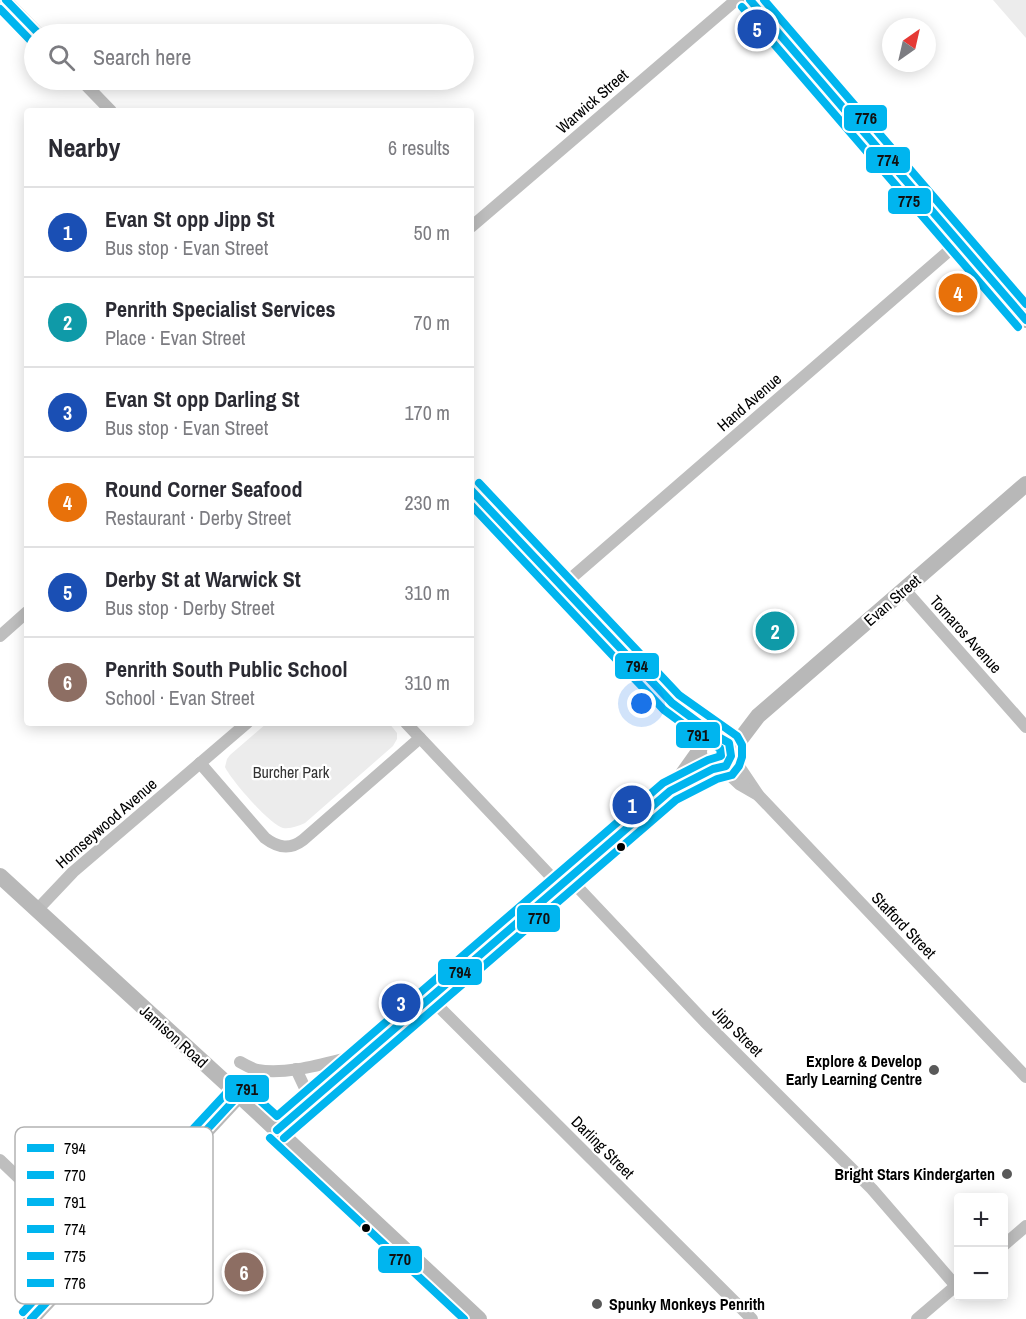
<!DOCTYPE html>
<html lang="en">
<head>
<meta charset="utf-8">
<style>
	:root { --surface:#fff; --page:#f7f7f7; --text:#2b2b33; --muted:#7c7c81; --line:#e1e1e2; --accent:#7c3aed }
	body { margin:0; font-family:"Archivo Narrow",sans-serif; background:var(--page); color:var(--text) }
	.controls { position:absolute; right:18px; bottom:18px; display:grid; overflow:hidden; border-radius:6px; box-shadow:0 3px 15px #0003 }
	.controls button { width:54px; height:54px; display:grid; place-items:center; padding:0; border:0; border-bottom:2px solid var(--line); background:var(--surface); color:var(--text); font:30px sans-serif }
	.compass { position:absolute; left:882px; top:18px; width:54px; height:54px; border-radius:50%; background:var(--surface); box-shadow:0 3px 15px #0003; rotate:34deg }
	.you { position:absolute; left:642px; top:704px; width:21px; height:21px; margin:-15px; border:4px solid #fff; border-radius:50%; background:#1a73e8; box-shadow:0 0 0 9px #1a73e833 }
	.badge { display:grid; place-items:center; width:39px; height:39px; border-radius:50%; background:var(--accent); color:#fff; font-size:20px; font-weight:700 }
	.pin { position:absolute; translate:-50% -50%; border:3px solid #fff; box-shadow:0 2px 6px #0006 }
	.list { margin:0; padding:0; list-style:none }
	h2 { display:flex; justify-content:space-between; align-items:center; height:78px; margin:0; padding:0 24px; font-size:26px }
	h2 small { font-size:20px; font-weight:400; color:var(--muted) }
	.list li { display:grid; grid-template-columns:39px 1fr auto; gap:18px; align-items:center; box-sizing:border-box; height:90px; padding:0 24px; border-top:2px solid var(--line) }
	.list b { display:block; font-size:22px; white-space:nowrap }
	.list p { margin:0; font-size:20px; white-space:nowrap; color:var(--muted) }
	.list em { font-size:20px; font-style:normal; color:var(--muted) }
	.icon { flex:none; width:33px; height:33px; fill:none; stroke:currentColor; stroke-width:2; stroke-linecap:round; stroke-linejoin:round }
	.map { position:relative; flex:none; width:1026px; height:1319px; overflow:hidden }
	.search { position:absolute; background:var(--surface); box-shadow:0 3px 15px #0003; left:24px; top:24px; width:450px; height:66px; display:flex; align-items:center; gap:15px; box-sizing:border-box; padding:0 21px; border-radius:33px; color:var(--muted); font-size:22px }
	.panel { position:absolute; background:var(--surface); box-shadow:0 3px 15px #0003; left:24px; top:108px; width:450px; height:618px; border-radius:6px }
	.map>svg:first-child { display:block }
	.green { fill:#ececec }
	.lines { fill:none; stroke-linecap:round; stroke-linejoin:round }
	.street { stroke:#bebebe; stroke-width:12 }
	.secondary { stroke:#b8b8b8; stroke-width:16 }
	.bus-1-casing { stroke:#fff; stroke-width:12 }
	.bus-2-casing { stroke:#fff; stroke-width:12 }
	.bus-3-casing { stroke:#fff; stroke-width:12 }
	.bus-4-casing { stroke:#fff; stroke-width:12 }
	.bus-5-casing { stroke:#fff; stroke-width:12 }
	.bus-6-casing { stroke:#fff; stroke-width:12 }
	.bus-1 { stroke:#00b5ef; stroke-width:8 }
	.bus-2 { stroke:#00b5ef; stroke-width:8 }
	.bus-3 { stroke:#00b5ef; stroke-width:8 }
	.bus-4 { stroke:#00b5ef; stroke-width:8 }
	.bus-5 { stroke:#00b5ef; stroke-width:8 }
	.bus-6 { stroke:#00b5ef; stroke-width:8 }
	.bus-dot { fill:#000; stroke:#fff; stroke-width:2 }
	.poi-dot { fill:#595959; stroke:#fff; stroke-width:2 }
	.labels { text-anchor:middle; stroke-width:4.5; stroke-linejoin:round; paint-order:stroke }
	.street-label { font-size:16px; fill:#000; stroke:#fff }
	.park-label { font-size:16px; fill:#333; stroke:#fff }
	.poi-label { font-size:16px; font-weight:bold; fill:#000; stroke:#fff; text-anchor:end }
	.key { fill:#fff; stroke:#b2b2b2; stroke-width:1.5 }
	.key-label { font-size:16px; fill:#000 }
	.line-badge { stroke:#fff; stroke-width:2 }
	.pale-badge-label { font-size:16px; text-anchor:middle; font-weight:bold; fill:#111 }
</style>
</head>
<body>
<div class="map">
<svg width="1026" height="1319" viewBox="0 0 1026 1319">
	<rect width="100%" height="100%" fill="#fff"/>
	<g class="green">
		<polygon points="993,0 1026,0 1026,38"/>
		<path d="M267 723H389L397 733V739L393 746 305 823C298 826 291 829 283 828 270 825 231 780 225 767L227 759 230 755Z"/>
	</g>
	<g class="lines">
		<g class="street">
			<polyline points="6,0 39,34"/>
			<polyline points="81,80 111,111"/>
			<polyline points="471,227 736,0"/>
			<polyline points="471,490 672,703 715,735"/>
			<polyline points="562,586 958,243"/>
			<polyline points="905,590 1026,727"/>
			<polyline points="0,636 27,612"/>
			<polyline points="676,709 700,746"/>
			<polyline points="406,723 560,886"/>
			<polyline points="732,756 759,796 1026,1077"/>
			<path d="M200 763 265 838C278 848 290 850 303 840L420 738"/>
			<polyline points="722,768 739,784 758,795"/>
			<polyline points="569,878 705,1022 872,1189 956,1286"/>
			<polyline points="37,910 73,872 247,723"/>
			<polyline points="430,998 752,1319"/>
			<path d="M240 1062C245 1065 251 1068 257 1070 289 1076 332 1061 364 1054"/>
			<polyline points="296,1069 311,1101"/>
			<polyline points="0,1160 95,1251"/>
			<polyline points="1004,1245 1026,1226"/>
			<polyline points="917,1319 958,1284"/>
		</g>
		<g class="secondary">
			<polyline points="750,0 1026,320"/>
			<circle cx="716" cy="752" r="17"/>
			<polyline points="733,749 758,716 1026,484"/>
			<polyline points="673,788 698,753"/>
			<polyline points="0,876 239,1095 479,1319"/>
			<polyline points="277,1130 670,791 713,769"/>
			<polyline points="31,1319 239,1095"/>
		</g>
		<g class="bus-1-casing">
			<g id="bus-1">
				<polyline points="6,0 39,34"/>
				<polyline points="277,1130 670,791 713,769 726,766 731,756 729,743 715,735 672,703 471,490"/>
				<polyline points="31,1319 239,1095"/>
			</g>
		</g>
		<g class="bus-2-casing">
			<g id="bus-2">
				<polyline points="0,9 31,41"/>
				<polyline points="270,1138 464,1319"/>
				<polyline points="284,1138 676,800 717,779 732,775 739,766 742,757 742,745 737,736 679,695 479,483"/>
			</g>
		</g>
		<g class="bus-3-casing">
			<polyline id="bus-3" points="23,1312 233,1086 239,1085 244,1086 277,1116 663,783 708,760 721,756 720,748 709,743 664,710 471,505"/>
		</g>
		<g class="bus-4-casing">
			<polyline id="bus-4" points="750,0 1026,320"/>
		</g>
		<g class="bus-5-casing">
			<polyline id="bus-5" points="742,7 1018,327"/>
		</g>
		<g class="bus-6-casing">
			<polyline id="bus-6" points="764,0 1026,304"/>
		</g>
		<use href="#bus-1" class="bus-1"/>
		<use href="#bus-2" class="bus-2"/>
		<use href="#bus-3" class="bus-3"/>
		<use href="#bus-4" class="bus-4"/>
		<use href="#bus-5" class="bus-5"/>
		<use href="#bus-6" class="bus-6"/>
	</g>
	<g class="bus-dot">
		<circle cx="621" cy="847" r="5"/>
		<circle cx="366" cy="1228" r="5"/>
	</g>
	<g class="poi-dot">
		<circle cx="934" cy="1070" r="6"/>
		<circle cx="1007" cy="1174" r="6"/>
		<circle cx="597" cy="1304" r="6"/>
	</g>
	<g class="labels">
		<g class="street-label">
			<text transform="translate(592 101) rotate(-41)" y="6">Warwick Street</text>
			<text transform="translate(749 402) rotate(-41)" y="6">Hand Avenue</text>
			<text transform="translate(892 600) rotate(-41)" y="6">Evan Street</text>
			<text transform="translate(966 634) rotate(48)" y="6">Tornaros Avenue</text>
			<text transform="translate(106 823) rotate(-41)" y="6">Hornseywood Avenue</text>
			<text transform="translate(904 925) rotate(46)" y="6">Stafford Street</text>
			<text transform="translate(738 1031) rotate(45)" y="6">Jipp Street</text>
			<text transform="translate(174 1036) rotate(42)" y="6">Jamison Road</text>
			<text transform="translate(603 1147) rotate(45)" y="6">Darling Street</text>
		</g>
		<g class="park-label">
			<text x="291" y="778">Burcher Park</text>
		</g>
		<g class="poi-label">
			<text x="922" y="1067">Explore &amp; Develop<tspan x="922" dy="18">Early Learning Centre</tspan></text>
			<text x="995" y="1180">Bright Stars Kindergarten</text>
			<text x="609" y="1310" text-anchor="start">Spunky Monkeys Penrith</text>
		</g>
	</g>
	<rect x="15" y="1127" width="198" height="177" rx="9" class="key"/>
	<rect x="27" y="1144" width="27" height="8" fill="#00b5ef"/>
	<rect x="27" y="1171" width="27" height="8" fill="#00b5ef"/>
	<rect x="27" y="1198" width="27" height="8" fill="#00b5ef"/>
	<rect x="27" y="1225" width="27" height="8" fill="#00b5ef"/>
	<rect x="27" y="1252" width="27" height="8" fill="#00b5ef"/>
	<rect x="27" y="1279" width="27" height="8" fill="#00b5ef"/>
	<g class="key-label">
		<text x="64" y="1154">794</text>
		<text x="64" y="1181">770</text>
		<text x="64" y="1208">791</text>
		<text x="64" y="1235">774</text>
		<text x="64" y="1262">775</text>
		<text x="64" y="1289">776</text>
	</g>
	<g class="line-badge">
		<rect x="843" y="104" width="45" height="28" rx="6" fill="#00b5ef"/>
		<rect x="865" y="146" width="46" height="28" rx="6" fill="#00b5ef"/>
		<rect x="887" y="187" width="45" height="28" rx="6" fill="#00b5ef"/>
		<rect x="614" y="652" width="46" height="28" rx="6" fill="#00b5ef"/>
		<rect x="675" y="721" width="46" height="28" rx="6" fill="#00b5ef"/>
		<rect x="516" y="904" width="45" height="29" rx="6" fill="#00b5ef"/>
		<rect x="437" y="958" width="46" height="28" rx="6" fill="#00b5ef"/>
		<rect x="224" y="1074" width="46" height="29" rx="6" fill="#00b5ef"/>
		<rect x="377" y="1245" width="46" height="29" rx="6" fill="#00b5ef"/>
	</g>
	<g class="pale-badge-label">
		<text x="866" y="124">776</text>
		<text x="888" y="166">774</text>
		<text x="909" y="207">775</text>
		<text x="637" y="672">794</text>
		<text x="698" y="741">791</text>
		<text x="539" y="924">770</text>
		<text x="460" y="978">794</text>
		<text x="247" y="1095">791</text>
		<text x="400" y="1265">770</text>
	</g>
</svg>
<div class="controls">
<button>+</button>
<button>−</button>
</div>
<svg class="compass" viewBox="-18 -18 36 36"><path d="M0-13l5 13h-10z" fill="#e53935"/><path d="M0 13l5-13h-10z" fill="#7c7c81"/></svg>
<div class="you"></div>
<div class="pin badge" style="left:632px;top:805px;background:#1a4fb4">1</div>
<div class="pin badge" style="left:775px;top:631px;background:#0f9aa8">2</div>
<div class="pin badge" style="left:401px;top:1003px;background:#1a4fb4">3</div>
<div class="pin badge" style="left:958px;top:293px;background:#e8710a">4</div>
<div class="pin badge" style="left:757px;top:29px;background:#1a4fb4">5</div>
<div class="pin badge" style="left:244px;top:1272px;background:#8d6e63">6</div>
<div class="search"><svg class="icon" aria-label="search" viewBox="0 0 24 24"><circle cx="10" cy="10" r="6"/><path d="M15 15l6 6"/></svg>Search here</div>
<section class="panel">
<h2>Nearby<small>6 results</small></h2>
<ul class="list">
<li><span class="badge" style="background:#1a4fb4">1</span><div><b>Evan St opp Jipp St</b><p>Bus stop · Evan Street</p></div><em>50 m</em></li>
<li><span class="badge" style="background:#0f9aa8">2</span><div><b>Penrith Specialist Services</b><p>Place · Evan Street</p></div><em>70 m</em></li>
<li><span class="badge" style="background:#1a4fb4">3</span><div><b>Evan St opp Darling St</b><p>Bus stop · Evan Street</p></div><em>170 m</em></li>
<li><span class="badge" style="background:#e8710a">4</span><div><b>Round Corner Seafood</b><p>Restaurant · Derby Street</p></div><em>230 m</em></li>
<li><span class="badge" style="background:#1a4fb4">5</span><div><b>Derby St at Warwick St</b><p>Bus stop · Derby Street</p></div><em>310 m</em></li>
<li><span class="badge" style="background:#8d6e63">6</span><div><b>Penrith South Public School</b><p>School · Evan Street</p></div><em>310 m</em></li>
</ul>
</section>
</div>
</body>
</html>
